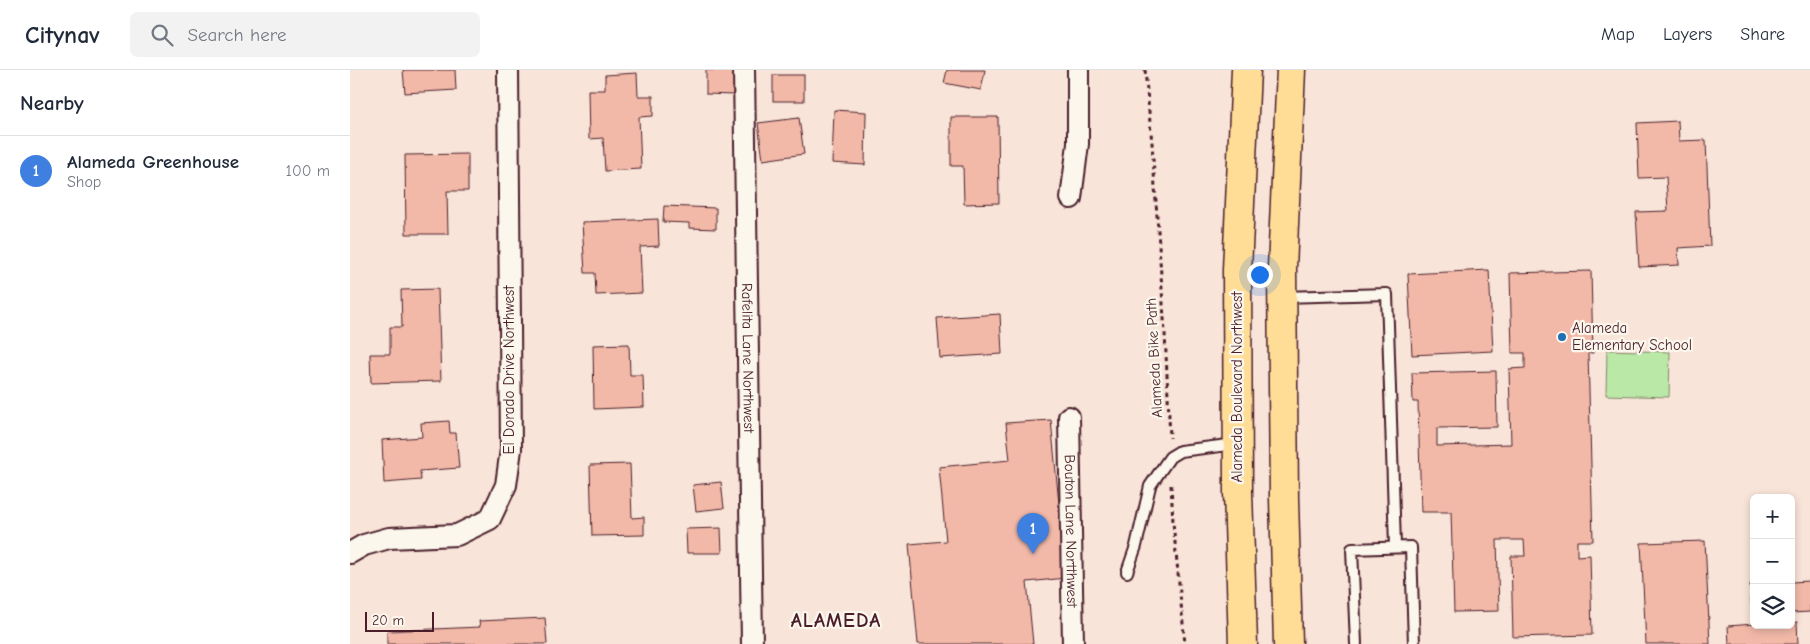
<!DOCTYPE html>
<html lang="en">
<head>
<meta charset="utf-8">
<style>
	:root { --surface:#fff; --page:#f2f2f3; --text:#1f2937; --muted:#747a83; --line:#e0e1e3; --accent:#1f6fb2 }
	body { margin:0; font-family:"Comic Neue",sans-serif; background:var(--page); color:var(--text) }
	.controls { position:absolute; right:15px; bottom:15px; display:grid; overflow:hidden; border-radius:8px; box-shadow:0 2px 8px #0003 }
	.controls button { width:45px; height:45px; display:grid; place-items:center; padding:0; border:0; border-bottom:1px solid var(--line); background:var(--surface); color:var(--text); font:25px sans-serif }
	.scale { position:absolute; left:15px; bottom:12px; width:69px; box-sizing:border-box; padding-left:5px; border:2px solid #4a1f2b; border-top:0; font-size:14px; line-height:18px; white-space:nowrap; color:#4a1f2b; -webkit-text-stroke:4px #fbf7ec; paint-order:stroke }
	.you { position:absolute; left:909px; top:204px; width:18px; height:18px; margin:-12px; border:4px solid #fff; border-radius:50%; background:#1a73e8; box-shadow:0 0 0 8px #1a73e833 }
	.badge { display:grid; place-items:center; width:32px; height:32px; border-radius:50%; background:var(--accent); color:#fff; font-size:16px; font-weight:700 }
	.pin { position:absolute; translate:-50% -41px; filter:drop-shadow(0 1px 2px #0008) }
	.pin::after { content:''; position:absolute; top:26px; width:18px; height:15px; background:inherit; clip-path:polygon(0 0,100% 0,50% 100%) }
	.list { margin:0; padding:0; list-style:none }
	h2 { display:flex; justify-content:space-between; align-items:center; height:65px; margin:0; padding:0 20px; font-size:21px }
	h2 small { font-size:16px; font-weight:400; color:var(--muted) }
	.list li { display:grid; grid-template-columns:32px 1fr auto; gap:15px; align-items:center; box-sizing:border-box; height:70px; padding:0 20px; border-top:1px solid var(--line) }
	.list b { display:block; font-size:19px; white-space:nowrap }
	.list p { margin:0; font-size:16px; white-space:nowrap; color:var(--muted) }
	.list em { font-size:16px; font-style:normal; color:var(--muted) }
	.icon { flex:none; width:28px; height:28px; fill:none; stroke:currentColor; stroke-width:2; stroke-linecap:round; stroke-linejoin:round }
	.map { position:relative; flex:none; width:1460px; height:574px; overflow:hidden }
	header { display:flex; align-items:center; gap:30px; box-sizing:border-box; height:70px; padding:0 25px; background:var(--surface); border-bottom:1px solid var(--line) }
	header strong { font-size:24px }
	nav { display:flex; gap:28px; margin-inline-start:auto; font-size:18px }
	.search { width:350px; height:45px; background:var(--page); display:flex; align-items:center; gap:12px; box-sizing:border-box; padding:0 18px; border-radius:8px; color:var(--muted); font-size:19px }
	main { display:flex }
	aside { flex:1; background:var(--surface) }
	.map>svg:first-child { display:block }
	.green { fill:#bae9a7; stroke:#828469 }
	.building { fill:#f2b9a8; stroke:#4a1f2b }
	.lines { fill:none; stroke-linecap:round; stroke-linejoin:round }
	.lane-casing { stroke:#4a1f2b; stroke-width:14 }
	.street-casing { stroke:#4a1f2b; stroke-width:24 }
	.primary-casing { stroke:#4a1f2b; stroke-width:31 }
	.path { stroke:#4a1f2b; stroke-width:3; stroke-dasharray:4 4; stroke-linecap:butt }
	.lane { stroke:#fbf7ec; stroke-width:10 }
	.street { stroke:#fbf7ec; stroke-width:20 }
	.primary { stroke:#ffdd96; stroke-width:28 }
	.poi-dot { fill:#1f6fb2; stroke:#fbf7ec; stroke-width:2 }
	.labels { text-anchor:middle; stroke-width:4.5; stroke-linejoin:round; paint-order:stroke }
	.poi-label { font-size:15px; fill:#4a1f2b; stroke:#fbf7ec; text-anchor:start }
	.street-label { font-size:15px; fill:#4a1f2b; stroke:#fbf7ec }
	.district-label { font-size:20px; font-weight:bold; letter-spacing:1px; fill:#4a1f2b; stroke:#fbf7ec }
</style>
</head>
<body>
<header>
<strong>Citynav</strong>
<div class="search"><svg class="icon" aria-label="search" viewBox="0 0 24 24"><circle cx="10" cy="10" r="6"/><path d="M15 15l6 6"/></svg>Search here</div>
<nav><a>Map</a><a>Layers</a><a>Share</a></nav>
</header>
<main>
<aside>
<h2>Nearby<small></small></h2>
<ul class="list">
<li><span class="badge" style="background:#3f7fe0">1</span><div><b>Alameda Greenhouse</b><p>Shop</p></div><em>100 m</em></li>
</ul>
</aside>
<div class="map">
<svg width="1460" height="574" viewBox="0 0 1460 574">
	<rect width="100%" height="100%" fill="#f8e4d8"/>
	<filter id="ink" filterUnits="userSpaceOnUse"><feTurbulence type="fractalNoise" baseFrequency=".02" numOctaves="2"/><feDisplacementMap in="SourceGraphic" scale="10" xChannelSelector="R" yChannelSelector="G"/><feConvolveMatrix kernelMatrix="1 2 1 2 8 2 1 2 1" color-interpolation-filters="sRGB"/></filter>
	<g filter="url(#ink)">
		<polygon class="green" points="1257,280 1320,282 1319,327 1256,325"/>
		<g class="building">
			<polygon points="53,0 105,0 106,20 55,23"/>
			<polygon points="356,0 384,0 383,25 356,24"/>
			<polygon points="597,0 635,0 631,20 594,13"/>
			<polygon points="287,3 288,26 303,26 303,46 289,47 291,99 255,101 253,68 239,69 238,20 255,20 255,5"/>
			<rect x="423" y="5" width="31" height="26"/>
			<polygon points="484,40 516,42 515,95 482,93"/>
			<polygon points="601,47 648,47 649,133 614,134 613,96 601,96"/>
			<polygon points="449,48 454,84 413,90 408,53"/>
			<polygon points="1328,51 1329,71 1356,70 1360,176 1328,178 1329,195 1289,197 1286,142 1318,141 1316,107 1289,108 1287,53"/>
			<polygon points="118,84 118,121 97,121 98,164 56,164 55,85"/>
			<polygon points="314,136 366,138 366,159 339,158 339,153 313,152"/>
			<polygon points="308,149 309,176 290,177 292,223 246,225 245,203 235,203 232,152"/>
			<polygon points="1139,200 1143,281 1062,285 1058,204"/>
			<polygon points="1241,201 1243,283 1238,283 1243,471 1227,471 1227,486 1240,485 1242,565 1163,567 1161,486 1175,486 1174,470 1147,470 1149,541 1104,542 1101,442 1071,442 1068,332 1063,332 1062,303 1146,301 1147,357 1087,358 1087,376 1161,374 1159,299 1175,298 1175,283 1162,283 1160,203"/>
			<polygon points="88,219 91,311 21,313 20,284 40,284 40,257 52,257 51,220"/>
			<polygon points="650,244 652,284 590,288 587,248"/>
			<polygon points="279,274 280,305 293,305 294,337 244,339 243,275"/>
			<polygon points="701,350 716,508 677,512 683,574 568,574 559,474 596,471 589,397 660,390 656,353"/>
			<polygon points="99,351 100,363 106,363 109,398 70,401 71,410 34,413 32,370 72,367 71,353"/>
			<polygon points="280,394 282,448 294,447 294,465 242,466 240,395"/>
			<polygon points="371,412 374,438 346,441 343,415"/>
			<polygon points="371,458 372,483 337,483 336,459"/>
			<polygon points="1355,471 1360,574 1296,574 1291,473"/>
			<polygon points="1460,511 1460,542 1441,543 1441,512"/>
			<polygon points="1400,514 1404,514 1404,545 1402,545"/>
			<polygon points="195,548 197,574 37,574 37,561 130,557 129,551"/>
			<polygon points="1441,552 1447,552 1448,574 1379,574 1378,556 1404,554 1441,555"/>
		</g>
		<g class="lines">
			<g class="lane-casing">
				<g id="lane">
					<polyline points="933,227 1037,224 1045,476"/>
					<polyline points="777,502 786,476 800,416 820,387 830,381 886,374"/>
					<polyline points="1006,574 1002,479 1061,477 1064,574"/>
				</g>
			</g>
			<g class="street-casing">
				<g id="street">
					<path id="s1" d="M394 0 402 574"/>
					<polyline points="721,128 728,74 728,0"/>
					<path id="s2" d="M719 347 723 574"/>
					<polyline points="0,483 14,475 39,468 107,465 140,449 156,415 161,379 158,0"/>
				</g>
			</g>
			<g class="primary-casing">
				<g id="primary">
					<polyline points="893,574 888,423 887,200 896,0"/>
					<polyline points="938,574 934,429 932,198 941,0"/>
				</g>
			</g>
			<g class="path">
				<polyline points="795,0 802,73 815,263 820,368"/>
				<polyline points="821,415 823,452 835,574"/>
			</g>
			<use href="#lane" class="lane"/>
			<use href="#street" class="street"/>
			<use href="#primary" class="primary"/>
		</g>
	</g>
	<circle class="poi-dot" cx="1212" cy="267" r="5"/>
	<g class="labels">
		<g class="poi-label">
			<text x="1222" y="263">Alameda<tspan x="1222" dy="17">Elementary School</tspan></text>
		</g>
		<g class="street-label">
			<text dy="5" stroke="none"><textPath href="#s1" startOffset="288">Rafelita Lane Northwest</textPath></text>
			<text transform="translate(804 288) rotate(-93)" y="5">Alameda Bike Path</text>
			<text transform="translate(159 300) rotate(-90)" y="5">El Dorado Drive Northwest</text>
			<text transform="translate(887 317) rotate(-90)" y="5">Alameda Boulevard Northwest</text>
			<text dy="5" stroke="none"><textPath href="#s2" startOffset="114">Bouton Lane Nortthwest</textPath></text>
		</g>
		<g class="district-label">
			<text x="486" y="557">ALAMEDA</text>
		</g>
	</g>
</svg>
<div class="controls">
<button>+</button>
<button>−</button>
<button><svg class="icon" aria-label="layers" viewBox="0 0 24 24"><path d="M12 4l9 5-9 5-9-5zM3 14l9 5 9-5"/></svg></button>
</div>
<div class="scale">20 m</div>
<div class="you"></div>
<div class="pin badge" style="left:683px;top:484px;background:#3f7fe0">1</div>
</div>
</main>
</body>
</html>
